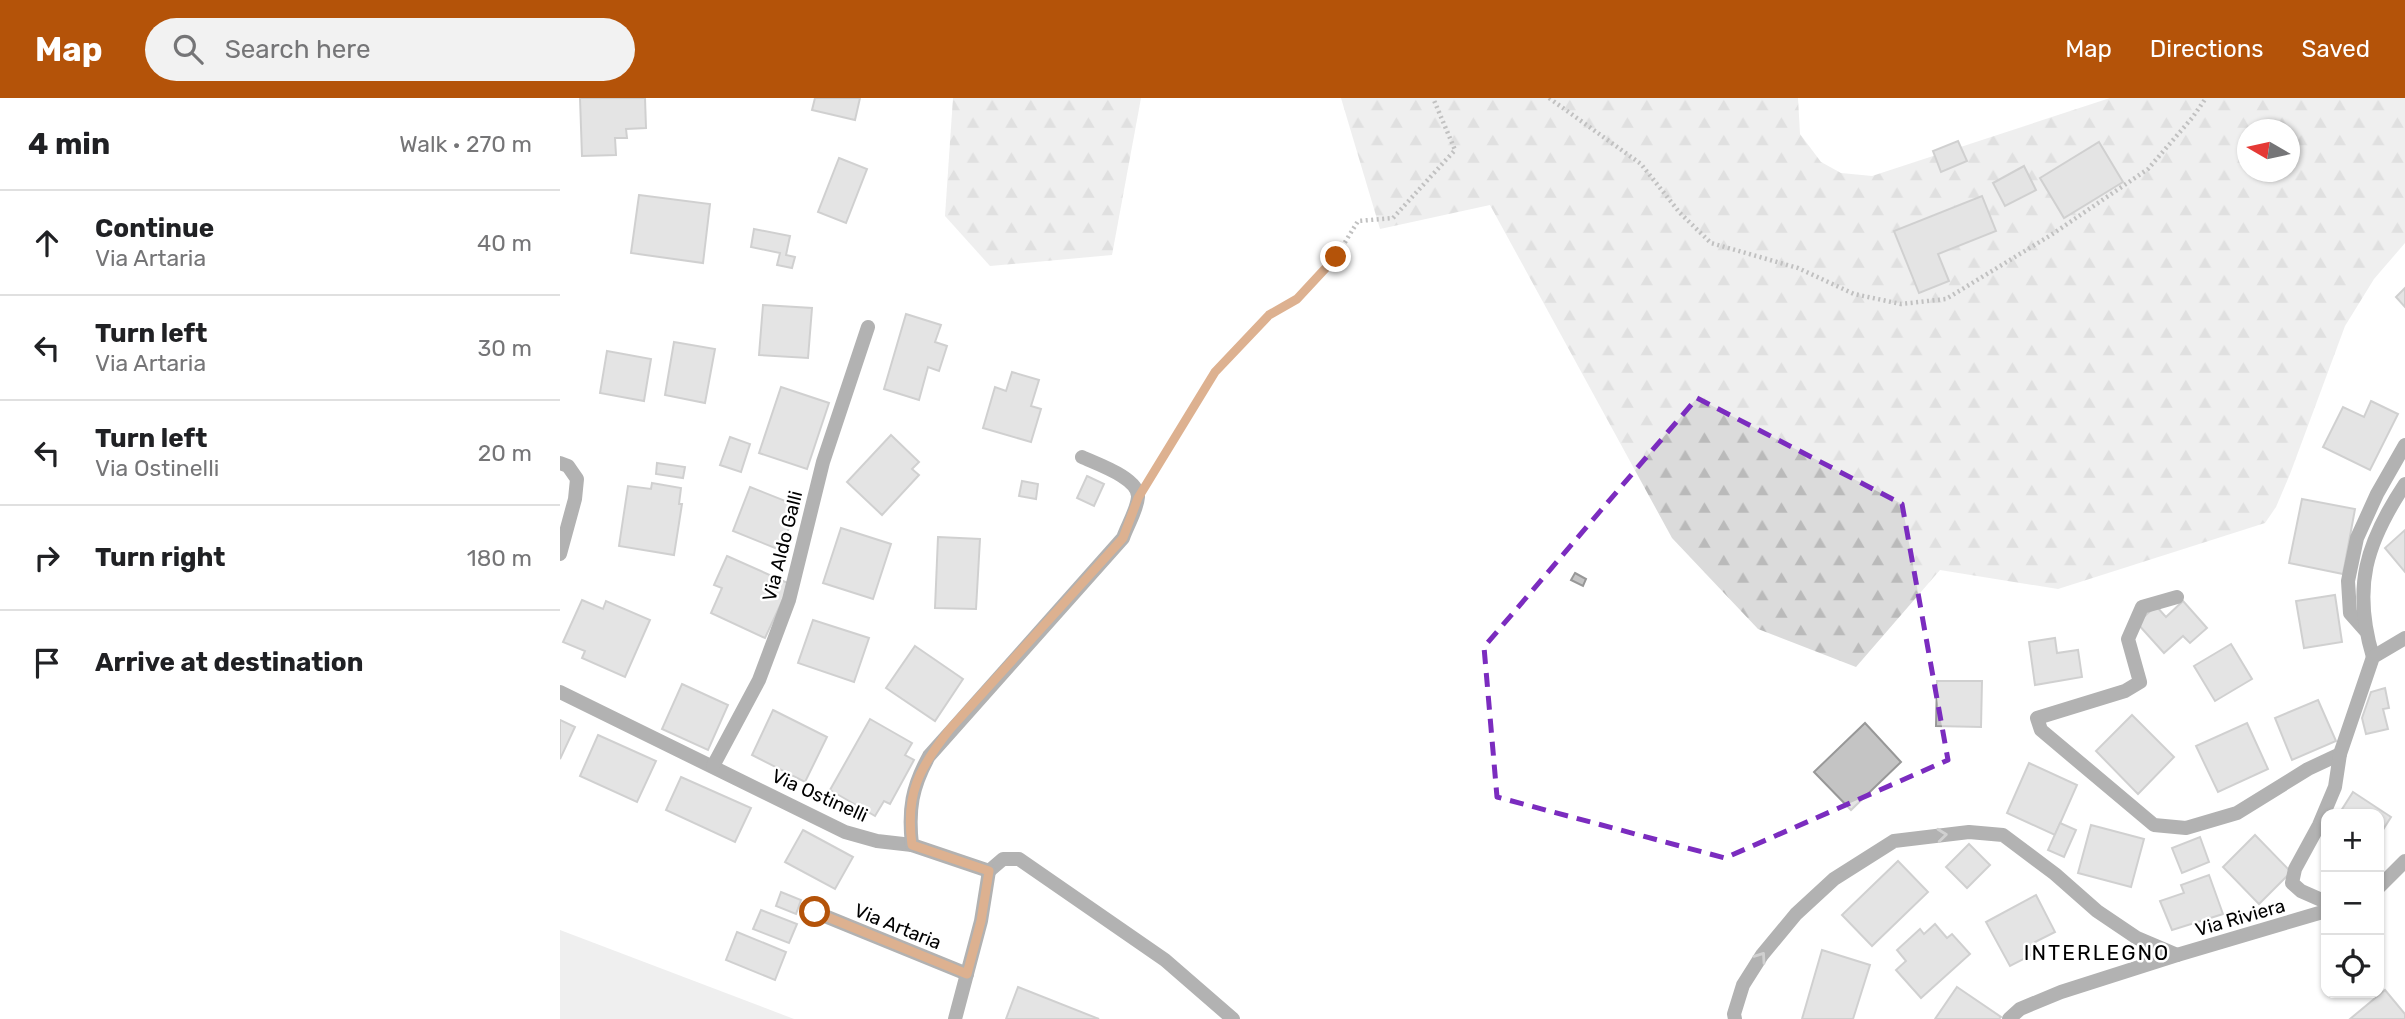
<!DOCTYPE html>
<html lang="en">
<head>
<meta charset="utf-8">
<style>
	:root { --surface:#fff; --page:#f2f2f2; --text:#202124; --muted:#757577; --line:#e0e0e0; --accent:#b45309 }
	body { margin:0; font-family:Rubik,sans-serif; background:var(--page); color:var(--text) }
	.controls { position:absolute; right:21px; bottom:21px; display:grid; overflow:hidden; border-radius:14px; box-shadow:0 2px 5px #0004 }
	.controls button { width:63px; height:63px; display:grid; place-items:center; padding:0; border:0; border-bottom:2px solid var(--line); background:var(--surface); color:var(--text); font:35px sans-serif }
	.compass { position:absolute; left:1677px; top:21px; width:63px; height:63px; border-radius:50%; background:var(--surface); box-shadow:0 2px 5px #0004; rotate:279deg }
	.stop { position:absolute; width:21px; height:21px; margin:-16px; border:5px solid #b45309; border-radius:50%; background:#fff }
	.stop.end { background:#b45309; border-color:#fff; box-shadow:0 2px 7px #0008 }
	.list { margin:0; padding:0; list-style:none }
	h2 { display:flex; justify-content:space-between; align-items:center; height:91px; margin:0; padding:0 28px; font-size:30px }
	h2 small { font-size:23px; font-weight:400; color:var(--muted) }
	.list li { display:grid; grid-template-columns:46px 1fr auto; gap:21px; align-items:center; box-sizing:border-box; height:105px; padding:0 28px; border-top:2px solid var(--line) }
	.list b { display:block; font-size:26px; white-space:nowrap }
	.list p { margin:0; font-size:23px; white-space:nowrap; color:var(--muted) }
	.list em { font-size:23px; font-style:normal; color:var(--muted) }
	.icon { flex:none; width:38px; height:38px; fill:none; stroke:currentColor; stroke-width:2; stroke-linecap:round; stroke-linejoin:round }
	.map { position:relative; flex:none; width:1845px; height:921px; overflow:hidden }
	header { display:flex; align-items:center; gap:42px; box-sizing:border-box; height:98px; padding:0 35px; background:var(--accent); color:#fff }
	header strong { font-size:33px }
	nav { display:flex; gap:38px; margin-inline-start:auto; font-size:24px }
	.search { width:490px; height:63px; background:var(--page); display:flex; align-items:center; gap:18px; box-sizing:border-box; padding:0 24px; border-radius:38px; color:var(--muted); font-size:26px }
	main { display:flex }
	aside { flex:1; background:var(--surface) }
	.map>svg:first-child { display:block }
	.grass { fill:#dbdbdb }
	.forest { fill:url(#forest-firs); fill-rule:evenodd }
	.building { fill:#c4c4c4; stroke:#989898; stroke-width:2 }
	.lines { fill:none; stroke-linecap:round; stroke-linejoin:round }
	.path { stroke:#767676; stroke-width:4.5; stroke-dasharray:2 3.5; stroke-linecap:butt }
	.street { stroke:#545454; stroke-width:14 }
	.oneway { stroke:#989898 }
	.route { stroke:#b45309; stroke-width:9 }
	.marked { fill:none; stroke:#7b2cbf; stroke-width:5; stroke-dasharray:14 9; stroke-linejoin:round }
	.labels { text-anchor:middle; stroke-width:5; stroke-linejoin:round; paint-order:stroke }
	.street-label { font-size:19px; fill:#000; stroke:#fff }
	.neighbourhood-label { font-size:21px; letter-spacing:2px; fill:#000; stroke:#fff }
</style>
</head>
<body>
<header>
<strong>Map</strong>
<div class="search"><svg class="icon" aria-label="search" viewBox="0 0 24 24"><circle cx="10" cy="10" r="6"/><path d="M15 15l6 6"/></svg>Search here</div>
<nav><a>Map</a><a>Directions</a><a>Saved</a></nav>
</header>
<main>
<aside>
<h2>4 min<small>Walk · 270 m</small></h2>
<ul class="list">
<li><svg class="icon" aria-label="ahead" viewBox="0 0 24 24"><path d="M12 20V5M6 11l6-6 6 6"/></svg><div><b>Continue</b><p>Via Artaria</p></div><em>40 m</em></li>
<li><svg class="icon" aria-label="left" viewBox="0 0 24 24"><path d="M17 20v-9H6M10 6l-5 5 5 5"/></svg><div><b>Turn left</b><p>Via Artaria</p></div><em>30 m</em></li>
<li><svg class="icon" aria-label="left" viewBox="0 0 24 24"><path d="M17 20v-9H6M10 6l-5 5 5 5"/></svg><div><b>Turn left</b><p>Via Ostinelli</p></div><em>20 m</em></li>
<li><svg class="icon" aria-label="right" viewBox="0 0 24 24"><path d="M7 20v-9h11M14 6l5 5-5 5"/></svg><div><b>Turn right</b></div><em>180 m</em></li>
<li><svg class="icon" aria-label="arrive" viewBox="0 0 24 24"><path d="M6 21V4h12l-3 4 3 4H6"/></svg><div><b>Arrive at destination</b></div></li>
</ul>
</aside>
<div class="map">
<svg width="1845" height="921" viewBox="0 0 1845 921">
	<defs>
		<pattern id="forest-firs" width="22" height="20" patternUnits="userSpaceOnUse" patternTransform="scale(1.75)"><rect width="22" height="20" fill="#dbdbdb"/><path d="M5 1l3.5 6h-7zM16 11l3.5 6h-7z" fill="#bababa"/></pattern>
	</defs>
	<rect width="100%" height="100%" fill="#fff"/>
	<polygon class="grass" points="0,832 234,921 0,921"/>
	<g class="forest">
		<polygon points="393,0 581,0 552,157 430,168 385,118"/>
		<path d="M781 0H1238L1240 36 1261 64 1281 75 1312 78 1550 0H1845V145L1814 181 1785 228 1730 376 1716 409 1705 425 1498 491 1380 472 1296 569 1198 531 1112 440 930 107 820 131ZM1688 32H1730V74H1688Z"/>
	</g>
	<g class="building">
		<polygon points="20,0 85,0 86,30 66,31 67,40 55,40 56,57 22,58"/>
		<polygon points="255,0 300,0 295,22 252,12"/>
		<polygon points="1398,43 1407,63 1381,74 1373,53"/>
		<polygon points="1539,44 1563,84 1504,120 1480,80"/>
		<polygon points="279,60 307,71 286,125 258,114"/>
		<polygon points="1464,68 1476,92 1445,108 1433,85"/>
		<polygon points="79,97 150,106 143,165 71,155"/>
		<polygon points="1422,98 1436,133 1378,156 1389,183 1359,195 1334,133"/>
		<polygon points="194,131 230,138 226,157 235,159 232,170 217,167 220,155 191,149"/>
		<polygon points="1845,190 1845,209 1836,199"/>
		<polygon points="203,207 252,210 248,260 199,257"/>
		<polygon points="346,216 381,227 375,244 387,248 379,273 368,269 359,302 324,291"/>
		<polygon points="114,244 155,251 145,305 105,297"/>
		<polygon points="47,253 91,261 84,303 40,295"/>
		<polygon points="452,274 479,282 471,308 481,311 471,344 423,330 435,289 446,293"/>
		<polygon points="221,289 269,305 247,371 199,355"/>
		<polygon points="1811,303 1838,316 1810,372 1763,349 1783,309 1804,319"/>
		<polygon points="331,337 359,364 352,371 359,377 322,417 287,384"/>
		<polygon points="170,339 190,346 181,374 160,367"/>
		<polygon points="97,365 125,369 123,380 96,376"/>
		<polygon points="527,378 544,386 534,408 517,400"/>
		<polygon points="462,383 478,386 476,401 459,398"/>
		<polygon points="92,385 121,390 119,406 122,406 114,457 59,448 68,388 91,391"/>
		<polygon points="190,389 238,408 220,452 173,433"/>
		<polygon points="1742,401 1795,411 1783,476 1729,465"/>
		<polygon points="281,430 331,446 313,501 263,485"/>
		<polygon points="1845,432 1845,474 1825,450"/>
		<polygon points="378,439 420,441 416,511 375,510"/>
		<polygon points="167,458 230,486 205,540 151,515 162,490 154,487"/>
		<polygon points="1015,475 1026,481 1023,488 1011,482"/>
		<polygon points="1775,497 1782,544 1744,550 1736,503"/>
		<polygon points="22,502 43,511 46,503 90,522 65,579 22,560 25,553 3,544"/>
		<polygon points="1623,503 1647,530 1630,545 1623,538 1604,555 1577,525 1596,508 1606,519"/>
		<polygon points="253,522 309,540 294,584 238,565"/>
		<polygon points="1495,540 1497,555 1518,552 1522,579 1475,587 1469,544"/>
		<polygon points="1671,546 1692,581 1655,603 1634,568"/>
		<polygon points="355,548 403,581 375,623 326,590"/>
		<polygon points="1377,583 1422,583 1421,629 1376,628"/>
		<polygon points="122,586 168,607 148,652 102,631"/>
		<polygon points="1825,590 1829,610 1823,611 1828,631 1806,636 1802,620 1811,594"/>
		<polygon points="1758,602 1776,643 1732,662 1715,620"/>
		<polygon points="213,612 267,639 245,684 192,657"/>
		<polygon points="1572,617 1614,659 1578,696 1536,653"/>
		<polygon points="310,621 352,645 345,657 354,662 330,706 324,703 315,718 270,692"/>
		<polygon points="0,622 15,629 0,661"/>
		<polygon points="1305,625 1341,664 1291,712 1254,674"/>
		<polygon points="1687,625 1708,671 1658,694 1636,648"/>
		<polygon points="38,637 96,663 77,704 20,678"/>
		<polygon points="1469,665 1517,687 1495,737 1447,715"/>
		<polygon points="121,679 191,710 175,744 106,712"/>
		<polygon points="1793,694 1831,719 1819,738 1819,716 1779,716"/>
		<polygon points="1500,725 1516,732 1504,759 1488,752"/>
		<polygon points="1531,727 1584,741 1571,789 1518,775"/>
		<polygon points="243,732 293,759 275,791 225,764"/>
		<polygon points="1695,737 1731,774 1699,806 1663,769"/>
		<polygon points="1640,739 1649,764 1622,775 1612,750"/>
		<polygon points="1409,746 1430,767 1407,790 1386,769"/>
		<polygon points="1338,763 1368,794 1312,848 1282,817"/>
		<polygon points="1649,777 1663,816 1612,832 1600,803 1624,795 1621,787"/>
		<polygon points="221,794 241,802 236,816 216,808"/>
		<polygon points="1476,797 1495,834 1475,844 1479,853 1450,868 1426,824"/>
		<polygon points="201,812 237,826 229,845 193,831"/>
		<polygon points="1375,826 1387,840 1392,836 1410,856 1361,900 1336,872 1346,863 1337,852 1360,831 1364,836"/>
		<polygon points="177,834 226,854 215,882 166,862"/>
		<polygon points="1262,852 1310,867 1293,921 1242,921"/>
		<polygon points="458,889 539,921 446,921"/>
		<polygon points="1397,889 1441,919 1439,921 1375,921"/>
		<polygon points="1825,892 1845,916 1845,921 1790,921"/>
	</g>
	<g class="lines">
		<g class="path">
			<polyline points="989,0 1081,66 1120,115 1151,145 1238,170 1294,196 1341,206 1386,201 1491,137 1588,71 1632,20 1646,0"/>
			<polyline points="591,379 655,274 709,217 737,201 776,159 798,123 833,120 895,52 873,0"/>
		</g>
		<g class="street">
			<polyline points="0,365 8,368 17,381 15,401 0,456"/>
			<polyline points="1617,499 1582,509 1568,541 1580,584 1565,593 1477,620 1481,632 1594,727 1626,730 1677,715 1748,671 1780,656"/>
			<polyline points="1805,532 1790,515 1788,483 1797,440 1817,396 1845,347"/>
			<path d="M1813 559C1792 489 1806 445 1845 386"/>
			<polyline points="0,594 285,734 317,743 352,747 429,773 443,761 459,761 605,862 673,921"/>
			<polyline points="153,668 199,582 229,502 263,364 308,229"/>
			<path d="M352 747C348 711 352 689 369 658L563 440C567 428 577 412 578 399 579 380 537 366 522 359"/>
			<polyline points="1819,789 1845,763"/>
			<polyline points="1766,804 1741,793 1732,785 1735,771 1759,727 1775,689 1780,656 1813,559 1845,540"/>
			<polyline points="255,814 407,876"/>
			<polyline points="395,921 421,823 429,773"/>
			<polyline points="1175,921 1174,916 1183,887 1202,857 1236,816 1274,781 1334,743 1409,734 1443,737 1495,776 1537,813 1577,840 1617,857"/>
			<polyline points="1449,921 1460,911 1501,894 1617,857 1766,813"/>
		</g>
	</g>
	<defs><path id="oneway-chevron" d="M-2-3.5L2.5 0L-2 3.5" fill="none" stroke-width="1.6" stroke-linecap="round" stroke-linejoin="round" transform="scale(1.75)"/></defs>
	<g class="oneway">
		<use href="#oneway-chevron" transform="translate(1382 737) rotate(-6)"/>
		<use href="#oneway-chevron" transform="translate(1201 859) rotate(-55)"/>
	</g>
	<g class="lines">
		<path class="route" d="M255 814 407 876 421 823 429 773 352 747C345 696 359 670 390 631L563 440 578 400 655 274 709 217 737 201 776 159"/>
	</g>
	<path d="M0 0H1845V921H0ZM1137 300 1342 406 1388 662 1165 760 937 699 924 549Z" fill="#fff" fill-opacity=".55" fill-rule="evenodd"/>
	<path class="marked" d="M1137 300 1342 406 1388 662 1165 760 937 699 924 549Z"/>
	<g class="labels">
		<g class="street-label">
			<text transform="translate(222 448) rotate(-76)" y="7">Via Aldo Galli</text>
			<text transform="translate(260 697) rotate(24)" y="7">Via Ostinelli</text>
			<text transform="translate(1680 819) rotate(-16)" y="7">Via Riviera</text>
			<text transform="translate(338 828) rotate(22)" y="7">Via Artaria</text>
		</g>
		<g class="neighbourhood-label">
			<text x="1537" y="862">INTERLEGNO</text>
		</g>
	</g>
</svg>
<div class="controls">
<button>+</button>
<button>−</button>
<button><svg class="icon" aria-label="locate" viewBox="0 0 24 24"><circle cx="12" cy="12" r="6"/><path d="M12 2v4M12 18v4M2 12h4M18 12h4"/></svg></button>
</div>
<svg class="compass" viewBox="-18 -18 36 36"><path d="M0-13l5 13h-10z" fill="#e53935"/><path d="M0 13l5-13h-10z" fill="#757577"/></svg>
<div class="stop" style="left:255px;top:814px"></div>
<div class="stop end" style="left:776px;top:159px"></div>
</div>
</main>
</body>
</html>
